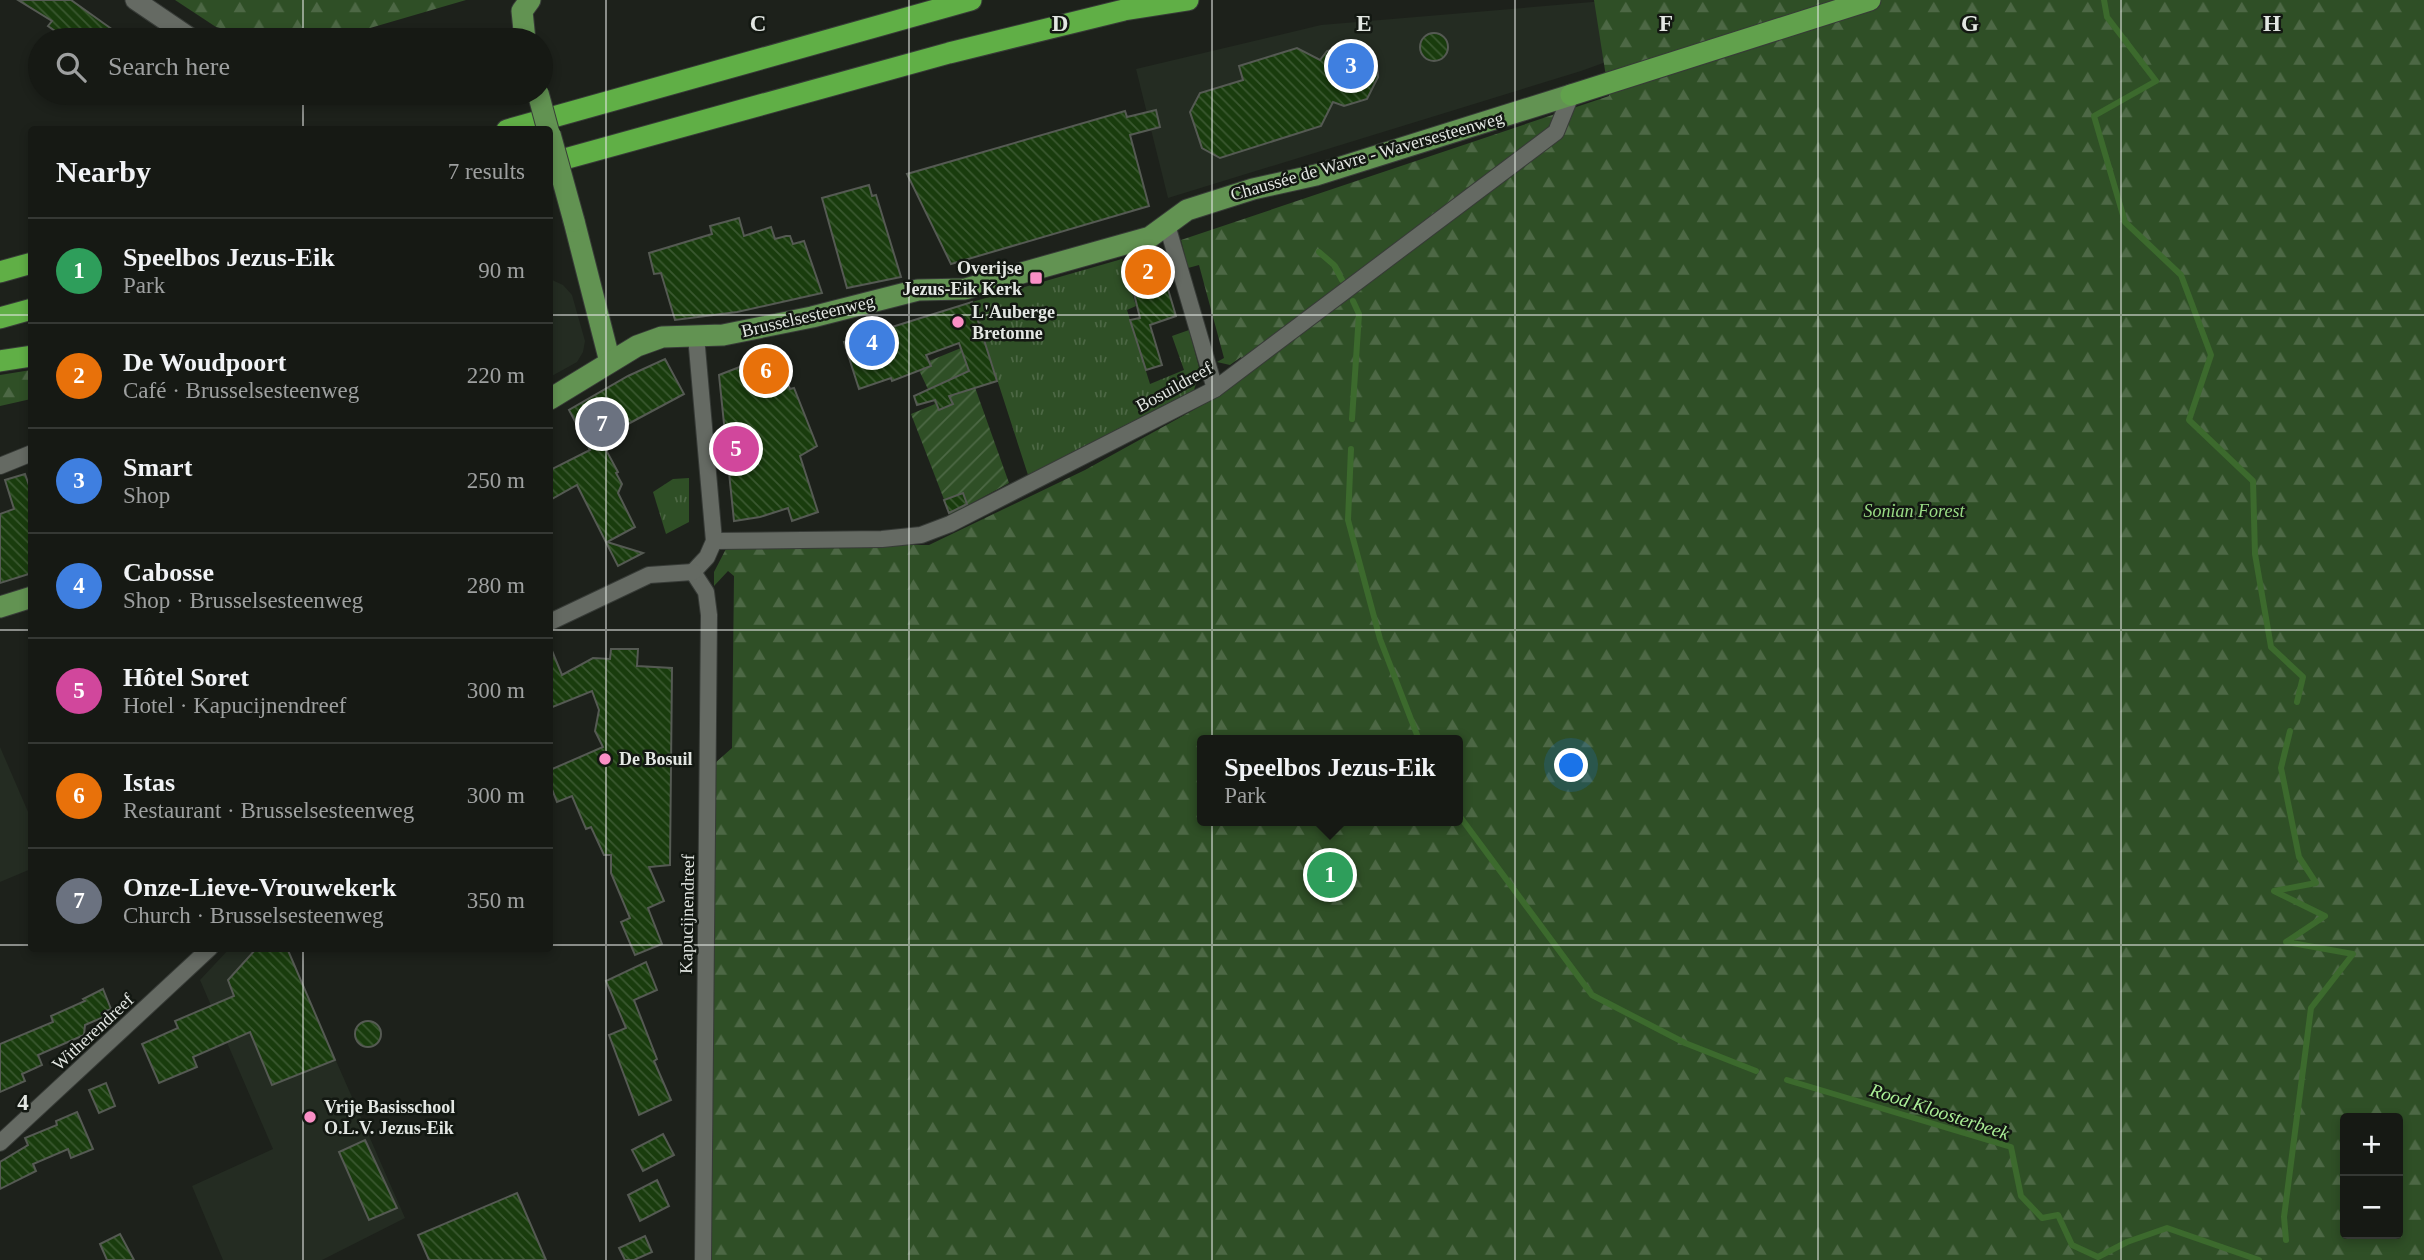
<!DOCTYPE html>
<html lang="en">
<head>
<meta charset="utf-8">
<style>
	:root { --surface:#161914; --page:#232622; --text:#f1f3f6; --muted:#9ea0a0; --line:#353834; --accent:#2563eb }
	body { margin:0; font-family:"Times New Roman",serif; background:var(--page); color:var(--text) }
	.controls { position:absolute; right:21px; bottom:21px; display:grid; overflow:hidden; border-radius:7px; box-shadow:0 4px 10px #0003 }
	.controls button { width:63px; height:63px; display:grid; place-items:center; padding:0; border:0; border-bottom:2px solid var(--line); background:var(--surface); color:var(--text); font:35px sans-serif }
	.you { position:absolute; left:1572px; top:766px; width:24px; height:24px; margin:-18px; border:5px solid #fff; border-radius:50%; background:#1a73e8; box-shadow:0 0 0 10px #1a73e833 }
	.badge { display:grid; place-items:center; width:46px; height:46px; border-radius:50%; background:var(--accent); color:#fff; font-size:23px; font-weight:700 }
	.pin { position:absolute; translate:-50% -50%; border:4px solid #fff; box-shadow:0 2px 7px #0006 }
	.popup { position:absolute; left:1197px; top:735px; width:266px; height:91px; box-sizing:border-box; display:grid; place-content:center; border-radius:7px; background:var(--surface); filter:drop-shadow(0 2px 5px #0005); font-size:23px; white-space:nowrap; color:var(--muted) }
	.popup b { font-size:26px; color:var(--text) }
	.popup::after { content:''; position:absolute; left:50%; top:100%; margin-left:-14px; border:14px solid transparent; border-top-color:var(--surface) }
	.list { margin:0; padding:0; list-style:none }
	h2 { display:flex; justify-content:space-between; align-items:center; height:91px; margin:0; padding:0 28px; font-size:30px }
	h2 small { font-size:23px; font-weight:400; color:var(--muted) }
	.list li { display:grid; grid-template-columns:46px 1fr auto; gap:21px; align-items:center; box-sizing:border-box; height:105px; padding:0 28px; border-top:2px solid var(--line) }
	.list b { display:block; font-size:26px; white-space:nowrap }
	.list p { margin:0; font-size:23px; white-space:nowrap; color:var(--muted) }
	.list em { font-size:23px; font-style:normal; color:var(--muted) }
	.icon { flex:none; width:38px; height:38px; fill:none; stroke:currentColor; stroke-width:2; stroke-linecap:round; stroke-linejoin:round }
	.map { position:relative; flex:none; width:2424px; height:1260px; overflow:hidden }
	.search { position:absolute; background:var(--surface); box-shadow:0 4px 10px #0003; left:28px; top:28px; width:525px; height:77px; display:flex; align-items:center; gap:18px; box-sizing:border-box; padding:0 24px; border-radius:38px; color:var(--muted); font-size:26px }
	.panel { position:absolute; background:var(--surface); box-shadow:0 4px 10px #0003; left:28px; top:126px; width:525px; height:826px; border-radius:7px }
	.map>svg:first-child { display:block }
	.built { fill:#242c22 }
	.grass { fill:url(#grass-tufts) }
	.forest { fill:url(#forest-firs); fill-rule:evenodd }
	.garden { fill:url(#garden-furrows) }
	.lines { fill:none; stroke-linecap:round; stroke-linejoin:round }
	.stream { stroke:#3c6a2d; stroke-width:6 }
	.building { fill:url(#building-back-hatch); stroke:#555a53; stroke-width:2 }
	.minor-casing { stroke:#373b37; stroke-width:18 }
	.tertiary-casing { stroke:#373b37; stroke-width:21 }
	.primary-casing { stroke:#373b37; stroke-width:23 }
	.trunk-casing { stroke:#373b37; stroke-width:23 }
	.motorway-casing { stroke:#373b37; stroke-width:23 }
	.minor { stroke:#656a63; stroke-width:16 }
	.tertiary { stroke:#656a63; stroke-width:19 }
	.primary { stroke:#629352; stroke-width:21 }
	.trunk { stroke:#61a14c; stroke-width:21 }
	.motorway { stroke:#60af46; stroke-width:21 }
	.primary-bridge-casing { stroke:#373b37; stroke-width:23; stroke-linecap:butt }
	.primary-bridge { stroke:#629352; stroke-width:21 }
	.grid { fill:none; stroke:#e3e7e3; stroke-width:2; stroke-opacity:0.55 }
	.poi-dot { fill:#fa8fc6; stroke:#131812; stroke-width:2.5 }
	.labels { text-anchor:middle; stroke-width:5; stroke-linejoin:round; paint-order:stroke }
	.street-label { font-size:18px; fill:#e3e7e3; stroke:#131812 }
	.poi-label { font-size:18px; font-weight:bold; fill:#e3e7e3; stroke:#131812; text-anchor:start }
	.park-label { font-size:18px; font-style:italic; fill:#99db85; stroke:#131812 }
	.water-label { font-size:19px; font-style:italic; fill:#abef97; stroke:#131812 }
	.grid-label { font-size:23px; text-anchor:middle; font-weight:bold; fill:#e3e7e3; stroke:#131812; stroke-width:5; stroke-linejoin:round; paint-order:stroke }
</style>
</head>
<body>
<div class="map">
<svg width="2424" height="1260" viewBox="0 0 2424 1260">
	<defs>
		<pattern id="grass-tufts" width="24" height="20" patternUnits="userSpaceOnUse" patternTransform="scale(1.75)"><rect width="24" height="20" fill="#2f4f26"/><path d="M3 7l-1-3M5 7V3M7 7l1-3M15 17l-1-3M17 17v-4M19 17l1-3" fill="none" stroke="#4d6845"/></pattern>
		<pattern id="forest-firs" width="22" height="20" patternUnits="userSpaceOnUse" patternTransform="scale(1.75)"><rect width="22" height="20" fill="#2f4f26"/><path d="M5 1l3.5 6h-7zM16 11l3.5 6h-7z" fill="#4d6845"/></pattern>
		<pattern id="garden-furrows" width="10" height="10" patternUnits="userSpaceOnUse" patternTransform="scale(1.75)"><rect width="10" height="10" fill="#2f4f26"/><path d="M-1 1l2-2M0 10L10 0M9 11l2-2" fill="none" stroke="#4d6845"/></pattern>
		<pattern id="building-back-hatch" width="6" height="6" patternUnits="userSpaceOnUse" patternTransform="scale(1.75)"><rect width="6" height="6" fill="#193c0d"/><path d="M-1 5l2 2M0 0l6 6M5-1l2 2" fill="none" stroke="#3a5830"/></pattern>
	</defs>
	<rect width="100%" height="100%" fill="#1d211b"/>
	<g class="built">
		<polygon points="1616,0 1778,0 1581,71 1168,198 1136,69 1321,25"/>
		<polygon points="550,279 563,285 572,295 585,341 583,352 577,362 550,377"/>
		<polygon points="0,747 32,821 31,869 0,882"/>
		<polygon points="229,949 287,949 405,1218 322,1260 223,1260 192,1186 273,1149 200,980"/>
	</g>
	<g class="grass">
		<polygon points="1122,259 1136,306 1127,310 1150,384 1184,370 1172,336 1189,330 1200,371 1194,390 1028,475 972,302"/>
		<polygon points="689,478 689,522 666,534 653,492 673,479"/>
	</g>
	<g class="forest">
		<polygon points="175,0 466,0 329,40 268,40 216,27"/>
		<path d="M1594 0H2424V1260H711L715 763 732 748 734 576 728 571 714 586V572L728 545H929L1085 470 1208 402 1248 372 1241 357 1230 365 1217 362 1224 358 1199 265 1188 268 1181 240 1609 96ZM1202 740H1458V821H1202ZM2345 1118H2398V1234H2345Z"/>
		<polygon points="31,370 31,399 0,406 0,375"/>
	</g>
	<polygon class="garden" points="961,348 1009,483 950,515 911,414 935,404 917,366"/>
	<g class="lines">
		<g class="stream">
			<polyline points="2104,0 2107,17 2156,81 2094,116 2125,222 2181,275 2211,355 2189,420 2253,481 2255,554 2271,647 2303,677 2297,702"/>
			<polyline points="1319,252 1334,265 1342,280"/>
			<polyline points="1352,419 1359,314 1353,301"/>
			<polyline points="1351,449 1348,520 1380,639 1419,740"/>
			<polyline points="1458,814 1592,995 1685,1043 1756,1071"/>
			<polyline points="1787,1080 2011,1147 2021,1196 2042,1218 2058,1215 2072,1245 2098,1257 2127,1242 2167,1228 2259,1260"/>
			<polyline points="2286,1240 2284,1217 2311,1008 2353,954 2286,942 2325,916 2274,891 2316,883 2299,857 2281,768 2290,731"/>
		</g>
	</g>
	<g class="building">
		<polygon points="18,0 71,0 127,40 68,40 48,26 52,21"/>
		<circle cx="1434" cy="47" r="14"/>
		<polygon points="1350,44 1371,55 1377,65 1378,77 1367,99 1344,106 1333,102 1321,126 1220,158 1202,148 1190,112 1200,93 1243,80 1239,66 1297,48 1320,60 1327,51"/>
		<polygon points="1156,110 1160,127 1130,135 1149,206 951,264 907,174 1125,111 1127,117"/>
		<polygon points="869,185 872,196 876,195 901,277 847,288 822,198"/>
		<polygon points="739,218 744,236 771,227 775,239 786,236 790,236 793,244 804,241 822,293 737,312 675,320 661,273 654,274 649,253 712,234 710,226"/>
		<polygon points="1159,259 1176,316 1150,325 1162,365 1146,370 1130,320 1140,318 1130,277 1134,276 1132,267"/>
		<polygon points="972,302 997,381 949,396 953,404 939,410 935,400 917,405 914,396 969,371 959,343 926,355 931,366 892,381 891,378 859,389 844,342"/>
		<polygon points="776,353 790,389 794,388 817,446 800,456 818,512 792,521 788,508 760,517 734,521 719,375"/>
		<polygon points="665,359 684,394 600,439 618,472 616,473 622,484 618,493 635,527 607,542 643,553 618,566 577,485 550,500 550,470 590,450 569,410 628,376"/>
		<polygon points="25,474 32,494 32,573 0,583 0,514 14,509 5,480"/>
		<polygon points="963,493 967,504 949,513 944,500"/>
		<polygon points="550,646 562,675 593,658 610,659 611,649 638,649 637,666 672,668 670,865 649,867 664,901 648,908 662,944 635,955 621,922 630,918 611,873 611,855 604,855 591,827 586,829 572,796 557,802 550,784 550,770 603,747 595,731 599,710 592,691 550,708"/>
		<polygon points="257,948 287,948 335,1060 272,1085 250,1032 193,1057 197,1067 159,1083 142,1044 178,1028 175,1021 234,996 228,980"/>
		<polygon points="646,962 657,990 634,1000 657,1059 654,1061 671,1100 639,1115 609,1035 626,1028 606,981"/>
		<polygon points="103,989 111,1009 106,1011 108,1015 85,1025 84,1035 38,1055 42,1065 22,1074 25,1081 0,1092 0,1044 53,1022 51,1016 85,1001 83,999"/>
		<circle cx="368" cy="1034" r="13"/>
		<polygon points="106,1083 115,1106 99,1113 89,1090"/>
		<polygon points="77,1112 93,1149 71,1158 68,1149 33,1164 36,1171 0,1189 0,1162 28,1145 25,1138 57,1125 56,1121"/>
		<polygon points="663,1134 674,1155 643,1171 632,1150"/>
		<polygon points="365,1140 397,1208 369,1220 339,1152"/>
		<polygon points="657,1180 669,1206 640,1221 628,1195"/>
		<polygon points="517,1193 546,1260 429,1260 418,1235"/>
		<polygon points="120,1234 134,1260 107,1260 100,1244"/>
		<polygon points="645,1236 652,1252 634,1260 625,1260 619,1248"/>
	</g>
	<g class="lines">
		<g class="minor-casing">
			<g id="minor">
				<polyline points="1167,225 1215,389"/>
				<polyline points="0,466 32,453"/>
				<polyline points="714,541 882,539 921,535 950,524 1215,389 1556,132 1571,95"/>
				<polyline points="693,572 706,592 709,615 703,1260"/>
				<polyline points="693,572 707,557 714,541 696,336"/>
				<polyline points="550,622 649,575 693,572"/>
				<polyline points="0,1143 210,948"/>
			</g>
		</g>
		<g class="tertiary-casing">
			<polyline id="tertiary" points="135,0 194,40"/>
		</g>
		<g class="primary-casing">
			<g id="primary">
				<polyline points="525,40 522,11 530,0"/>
				<polyline points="574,221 610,362"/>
				<polyline points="550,399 637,346 662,337 723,335 812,317 918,290 965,289 1150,237 1187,210 1253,189 1316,175 1571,95"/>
				<polyline points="0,607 32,597"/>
			</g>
		</g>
		<g class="trunk-casing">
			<polyline id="trunk" points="1571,95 1870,0"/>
		</g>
		<g class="motorway-casing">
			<g id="motorway">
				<polyline points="507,130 971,0"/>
				<polyline points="550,163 949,53 1124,10 1188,0"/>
				<polyline points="0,272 32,263"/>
				<polyline points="0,318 32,309"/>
				<polyline points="0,361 32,356"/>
			</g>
		</g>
		<use href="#minor" class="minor"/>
		<use href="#tertiary" class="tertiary"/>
		<use href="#primary" class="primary"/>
		<use href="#trunk" class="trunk"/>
		<use href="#motorway" class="motorway"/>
		<g class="primary-bridge-casing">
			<g id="primary-bridge">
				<polyline points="538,93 548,130"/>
				<polyline points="550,134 574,221"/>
			</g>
		</g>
		<use href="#primary-bridge" class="primary-bridge"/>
	</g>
	<path class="grid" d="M303 0V40M606 0V1260M909 0V1260M1212 0V1260M1515 0V1260M1818 0V1260M2121 0V1260M303 93V130M0 315H32M550 315H2424M0 630H32M550 630H2424M0 945H32M550 945H2424M303 948V1260"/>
	<g class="poi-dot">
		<rect x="1029" y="271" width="14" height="14" rx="3.5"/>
		<circle cx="958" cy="322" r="7"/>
		<circle cx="605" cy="759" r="7"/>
		<circle cx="310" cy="1117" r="7"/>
	</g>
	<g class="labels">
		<g class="street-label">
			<text transform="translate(1367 156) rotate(-16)" y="6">Chaussée de Wavre - Waversesteenweg</text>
			<text transform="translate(808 316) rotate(-13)" y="6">Brusselsesteenweg</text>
			<text transform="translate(1174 387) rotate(-29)" y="6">Bosuildreef</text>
			<text transform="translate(687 914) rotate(-89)" y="6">Kapucijnendreef</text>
			<text transform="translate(93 1032) rotate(-43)" y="6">Witherendreef</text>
		</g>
		<g class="poi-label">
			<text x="1022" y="274" text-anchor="end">Overijse<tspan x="1022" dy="21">Jezus-Eik Kerk</tspan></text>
			<text x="972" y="318">L'Auberge<tspan x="972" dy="21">Bretonne</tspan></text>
			<text x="619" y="765">De Bosuil</text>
			<text x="324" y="1113">Vrije Basisschool<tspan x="324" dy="21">O.L.V. Jezus-Eik</tspan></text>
		</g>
		<g class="park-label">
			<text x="1914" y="517">Sonian Forest</text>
		</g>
		<g class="water-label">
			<text transform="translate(1940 1111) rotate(18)" y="7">Rood Kloosterbeek</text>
		</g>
	</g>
	<g class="grid-label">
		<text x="758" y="31">C</text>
		<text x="1060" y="31">D</text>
		<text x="1364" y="31">E</text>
		<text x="1666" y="31">F</text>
		<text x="1970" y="31">G</text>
		<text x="2272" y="31">H</text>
		<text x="23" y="1110">4</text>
	</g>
</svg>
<div class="controls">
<button>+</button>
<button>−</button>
</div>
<div class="you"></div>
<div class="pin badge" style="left:1330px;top:875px;background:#2e9e5b">1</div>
<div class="popup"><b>Speelbos Jezus-Eik</b>Park</div>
<div class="pin badge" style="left:1148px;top:272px;background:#e8710a">2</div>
<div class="pin badge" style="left:1351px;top:66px;background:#3f7fe0">3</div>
<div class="pin badge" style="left:872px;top:343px;background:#3f7fe0">4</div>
<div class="pin badge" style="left:736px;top:449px;background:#d1479c">5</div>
<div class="pin badge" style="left:766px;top:371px;background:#e8710a">6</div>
<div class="pin badge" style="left:602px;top:424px;background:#6b7280">7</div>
<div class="search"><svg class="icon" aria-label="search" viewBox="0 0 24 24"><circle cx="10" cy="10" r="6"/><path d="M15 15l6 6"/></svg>Search here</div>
<section class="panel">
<h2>Nearby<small>7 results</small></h2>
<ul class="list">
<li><span class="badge" style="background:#2e9e5b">1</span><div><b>Speelbos Jezus-Eik</b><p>Park</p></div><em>90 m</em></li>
<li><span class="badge" style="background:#e8710a">2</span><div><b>De Woudpoort</b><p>Café · Brusselsesteenweg</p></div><em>220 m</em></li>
<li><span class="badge" style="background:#3f7fe0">3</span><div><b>Smart</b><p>Shop</p></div><em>250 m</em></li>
<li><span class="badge" style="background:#3f7fe0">4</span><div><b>Cabosse</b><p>Shop · Brusselsesteenweg</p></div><em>280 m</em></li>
<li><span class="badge" style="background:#d1479c">5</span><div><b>Hôtel Soret</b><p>Hotel · Kapucijnendreef</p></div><em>300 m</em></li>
<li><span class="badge" style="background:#e8710a">6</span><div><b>Istas</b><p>Restaurant · Brusselsesteenweg</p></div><em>300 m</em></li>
<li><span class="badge" style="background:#6b7280">7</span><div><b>Onze-Lieve-Vrouwekerk</b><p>Church · Brusselsesteenweg</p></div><em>350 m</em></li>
</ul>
</section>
</div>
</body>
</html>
